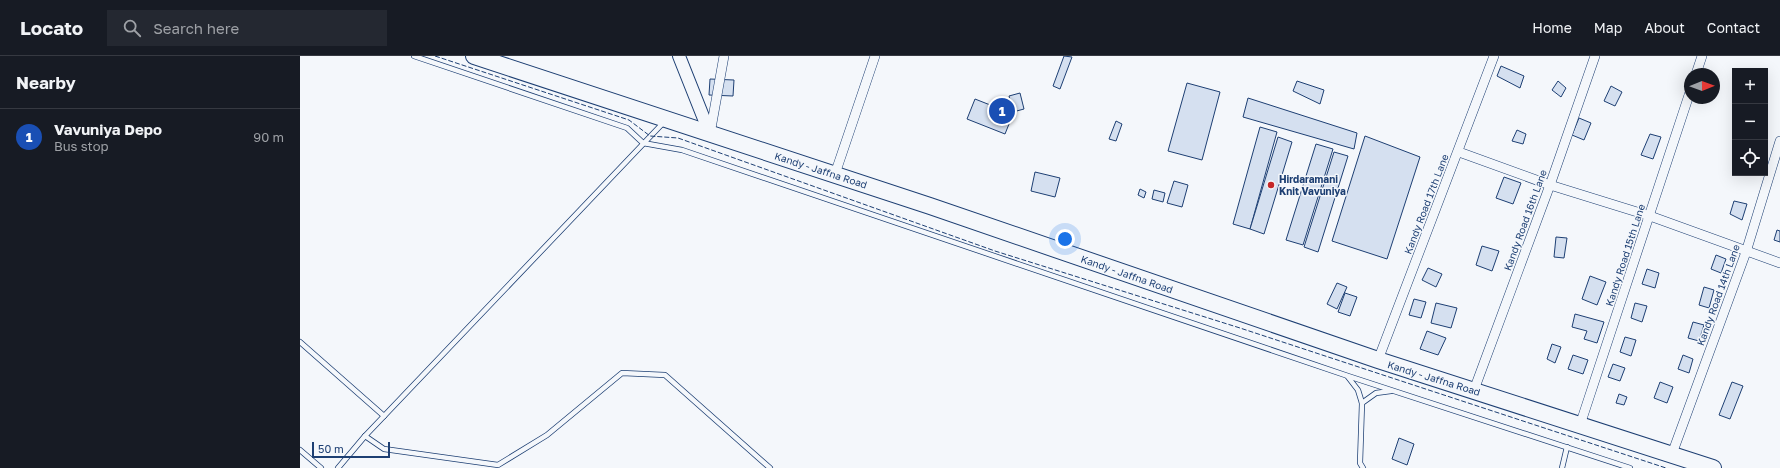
<!DOCTYPE html>
<html lang="en">
<head>
<meta charset="utf-8">
<style>
	:root { --surface:#171b24; --page:#242831; --text:#f1f3f6; --muted:#9ea1a6; --line:#363941; --accent:#c62828 }
	body { margin:0; font-family:"Golos Text",sans-serif; background:var(--page); color:var(--text) }
	.controls { position:absolute; right:12px; top:12px; display:grid; overflow:hidden; border-radius:0px; box-shadow:0 4px 16px #0002 }
	.controls button { width:36px; height:36px; display:grid; place-items:center; padding:0; border:0; border-bottom:1px solid var(--line); background:var(--surface); color:var(--text); font:20px sans-serif }
	.compass { position:absolute; left:1384px; top:12px; width:36px; height:36px; border-radius:50%; background:var(--surface); box-shadow:0 4px 16px #0002; rotate:89deg }
	.scale { position:absolute; left:12px; bottom:10px; width:78px; box-sizing:border-box; padding-left:4px; border:2px solid #1d3f73; border-top:0; font-size:11px; line-height:14px; white-space:nowrap; color:#1d3f73; -webkit-text-stroke:3px #f4f7fb; paint-order:stroke }
	.you { position:absolute; left:765px; top:183px; width:14px; height:14px; margin:-10px; border:3px solid #fff; border-radius:50%; background:#1a73e8; box-shadow:0 0 0 6px #1a73e833 }
	.badge { display:grid; place-items:center; width:26px; height:26px; border-radius:50%; background:var(--accent); color:#fff; font-size:13px; font-weight:700 }
	.pin { position:absolute; translate:-50% -50%; border:2px solid #fff; box-shadow:0 1px 4px #0006 }
	.list { margin:0; padding:0; list-style:none }
	h2 { display:flex; justify-content:space-between; align-items:center; height:52px; margin:0; padding:0 16px; font-size:17px }
	h2 small { font-size:13px; font-weight:400; color:var(--muted) }
	.list li { display:grid; grid-template-columns:26px 1fr auto; gap:12px; align-items:center; box-sizing:border-box; height:56px; padding:0 16px; border-top:1px solid var(--line) }
	.list b { display:block; font-size:15px; white-space:nowrap }
	.list p { margin:0; font-size:13px; white-space:nowrap; color:var(--muted) }
	.list em { font-size:13px; font-style:normal; color:var(--muted) }
	.icon { flex:none; width:22px; height:22px; fill:none; stroke:currentColor; stroke-width:2; stroke-linecap:round; stroke-linejoin:round }
	.map { position:relative; flex:none; width:1480px; height:412px; overflow:hidden }
	header { display:flex; align-items:center; gap:24px; box-sizing:border-box; height:56px; padding:0 20px; background:var(--surface); border-bottom:1px solid var(--line) }
	header strong { font-size:19px }
	nav { display:flex; gap:22px; margin-inline-start:auto; font-size:14px }
	.search { width:280px; height:36px; background:var(--page); display:flex; align-items:center; gap:10px; box-sizing:border-box; padding:0 14px; border-radius:0px; color:var(--muted); font-size:15px }
	main { display:flex }
	aside { flex:1; background:var(--surface) }
	.map>svg:first-child { display:block }
	.building { fill:#d5e0f0; stroke:#1d3f73 }
	.lines { fill:none; stroke-linecap:round; stroke-linejoin:round }
	.service-casing { stroke:#1d3f73; stroke-width:6 }
	.minor-casing { stroke:#1d3f73; stroke-width:10 }
	.tertiary-casing { stroke:#1d3f73; stroke-width:14 }
	.trunk-casing { stroke:#1d3f73; stroke-width:18 }
	.service { stroke:#f4f7fb; stroke-width:4.5 }
	.minor { stroke:#f4f7fb; stroke-width:9 }
	.tertiary { stroke:#f4f7fb; stroke-width:12 }
	.trunk { stroke:#f4f7fb; stroke-width:16 }
	.fence { stroke:#1d3f73; stroke-width:1; stroke-dasharray:5 2; stroke-linecap:butt }
	.poi-dot { fill:#c62828; stroke:#f4f7fb; stroke-width:1.5 }
	.labels { text-anchor:middle; stroke-width:3; stroke-linejoin:round; paint-order:stroke }
	.street-label { font-size:10px; fill:#1d3f73; stroke:#f4f7fb }
	.poi-label { font-size:10px; font-weight:bold; fill:#1d3f73; stroke:#f4f7fb; text-anchor:start }
</style>
</head>
<body>
<header>
<strong>Locato</strong>
<div class="search"><svg class="icon" aria-label="search" viewBox="0 0 24 24"><circle cx="10" cy="10" r="6"/><path d="M15 15l6 6"/></svg>Search here</div>
<nav><a>Home</a><a>Map</a><a>About</a><a>Contact</a></nav>
</header>
<main>
<aside>
<h2>Nearby<small></small></h2>
<ul class="list">
<li><span class="badge" style="background:#1a4fb4">1</span><div><b>Vavuniya Depo</b><p>Bus stop</p></div><em>90 m</em></li>
</ul>
</aside>
<div class="map">
<svg width="1480" height="412" viewBox="0 0 1480 412">
	<rect width="100%" height="100%" fill="#f4f7fb"/>
	<g class="building">
		<polygon points="764,0 772,1 760,33 753,30"/>
		<polygon points="1201,10 1224,20 1220,32 1197,20"/>
		<polygon points="410,23 434,24 433,40 409,39"/>
		<polygon points="997,25 1024,34 1020,48 993,35"/>
		<polygon points="1258,25 1266,32 1261,41 1252,34"/>
		<polygon points="887,27 920,36 902,104 868,95"/>
		<polygon points="1311,30 1322,36 1315,50 1304,45"/>
		<polygon points="720,37 724,53 713,56 709,40"/>
		<polygon points="948,42 1057,77 1054,93 943,61"/>
		<polygon points="675,43 713,58 705,78 667,63"/>
		<polygon points="1279,62 1291,67 1284,84 1272,79"/>
		<polygon points="816,65 822,68 816,85 809,83"/>
		<polygon points="960,71 977,76 950,173 933,168"/>
		<polygon points="1217,74 1226,78 1223,88 1212,85"/>
		<polygon points="1350,78 1361,81 1353,103 1341,99"/>
		<polygon points="1065,80 1120,101 1087,203 1032,185"/>
		<polygon points="978,81 992,86 964,178 950,173"/>
		<polygon points="1016,88 1033,93 1003,189 986,184"/>
		<polygon points="1034,96 1048,100 1018,196 1004,191"/>
		<polygon points="735,116 760,122 755,141 731,135"/>
		<polygon points="1204,121 1221,127 1213,148 1196,142"/>
		<polygon points="874,125 888,129 882,151 867,147"/>
		<polygon points="840,133 846,136 844,142 838,139"/>
		<polygon points="854,134 865,137 863,146 852,143"/>
		<polygon points="1434,145 1447,148 1442,164 1430,158"/>
		<polygon points="1477,174 1480,175 1480,186 1474,184"/>
		<polygon points="1256,181 1267,182 1264,202 1254,201"/>
		<polygon points="1182,190 1199,195 1192,215 1176,209"/>
		<polygon points="1416,199 1426,203 1421,217 1411,213"/>
		<polygon points="1128,212 1142,218 1136,231 1122,224"/>
		<polygon points="1347,213 1359,217 1355,232 1342,228"/>
		<polygon points="1290,220 1306,226 1297,249 1282,243"/>
		<polygon points="1037,227 1047,231 1037,253 1027,248"/>
		<polygon points="1404,231 1414,234 1409,252 1399,249"/>
		<polygon points="1045,237 1057,241 1050,260 1038,256"/>
		<polygon points="1114,243 1126,246 1121,262 1109,259"/>
		<polygon points="1136,247 1157,252 1151,272 1131,267"/>
		<polygon points="1335,247 1347,250 1342,266 1331,262"/>
		<polygon points="1275,258 1304,266 1297,287 1284,283 1287,275 1272,271"/>
		<polygon points="1393,266 1404,269 1399,285 1388,282"/>
		<polygon points="1127,275 1146,282 1138,299 1120,293"/>
		<polygon points="1325,281 1336,284 1331,300 1320,296"/>
		<polygon points="1252,288 1261,291 1255,307 1247,303"/>
		<polygon points="1273,299 1288,304 1283,318 1268,313"/>
		<polygon points="1383,299 1393,303 1389,317 1378,313"/>
		<polygon points="1313,308 1325,312 1320,325 1308,321"/>
		<polygon points="1360,326 1373,331 1367,347 1354,342"/>
		<polygon points="1432,326 1443,330 1430,363 1419,359"/>
		<polygon points="1319,338 1327,341 1324,349 1316,347"/>
		<polygon points="1099,382 1114,388 1107,409 1092,403"/>
	</g>
	<g class="lines">
		<g class="service-casing">
			<g id="service">
				<polyline points="114,0 327,72 343,87 382,94 1048,320 1330,412"/>
				<polyline points="0,286 84,360"/>
				<polyline points="1048,321 1058,334 1062,347 1060,407 1063,412"/>
				<polyline points="1062,347 1076,337 1091,335"/>
				<polyline points="65,380 84,393 198,409 247,379 322,317 365,319 470,412"/>
				<polyline points="0,394 21,412"/>
				<polyline points="38,412 65,380 364,66"/>
				<polyline points="1262,412 1267,391"/>
			</g>
		</g>
		<g class="minor-casing">
			<g id="minor">
				<polyline points="1396,18 1402,0"/>
				<polyline points="410,78 424,0"/>
				<polyline points="1159,96 1250,129 1350,160 1480,207"/>
				<polyline points="535,118 575,0"/>
				<polyline points="1078,304 1194,0"/>
				<polyline points="1174,334 1250,129 1295,0"/>
				<polyline points="1280,369 1390,36"/>
				<polyline points="1372,398 1446,196 1480,85"/>
			</g>
		</g>
		<g class="tertiary-casing">
			<polyline id="tertiary" points="379,0 410,78"/>
		</g>
		<g class="trunk-casing">
			<polyline id="trunk" points="174,0 630,150 1078,304 1413,412"/>
		</g>
		<use href="#service" class="service"/>
		<use href="#minor" class="minor"/>
		<use href="#tertiary" class="tertiary"/>
		<use href="#trunk" class="trunk"/>
		<polyline class="fence" points="135,0 329,64 350,80 378,82 695,195 940,272 1366,412"/>
	</g>
	<circle class="poi-dot" cx="971" cy="129" r="4"/>
	<g class="labels">
		<g class="street-label">
			<text transform="translate(521 114) rotate(18)" y="4">Kandy - Jaffna Road</text>
			<text transform="translate(1126 148) rotate(-69)" y="4">Kandy Road 17th Lane</text>
			<text transform="translate(1225 164) rotate(-70)" y="4">Kandy Road 16th Lane</text>
			<text transform="translate(1325 199) rotate(-72)" y="4">Kandy Road 15th Lane</text>
			<text transform="translate(827 218) rotate(19)" y="4">Kandy - Jaffna Road</text>
			<text transform="translate(1418 239) rotate(-70)" y="4">Kandy Road 14th Lane</text>
			<text transform="translate(1134 322) rotate(17)" y="4">Kandy - Jaffna Road</text>
		</g>
		<g class="poi-label">
			<text x="979" y="127">Hirdaramani<tspan x="979" dy="12">Knit Vavuniya</tspan></text>
		</g>
	</g>
</svg>
<div class="controls">
<button>+</button>
<button>−</button>
<button><svg class="icon" aria-label="locate" viewBox="0 0 24 24"><circle cx="12" cy="12" r="6"/><path d="M12 2v4M12 18v4M2 12h4M18 12h4"/></svg></button>
</div>
<svg class="compass" viewBox="-18 -18 36 36"><path d="M0-13l5 13h-10z" fill="#e53935"/><path d="M0 13l5-13h-10z" fill="#9ea1a6"/></svg>
<div class="scale">50 m</div>
<div class="you"></div>
<div class="pin badge" style="left:702px;top:55px;background:#1a4fb4">1</div>
</div>
</main>
</body>
</html>
